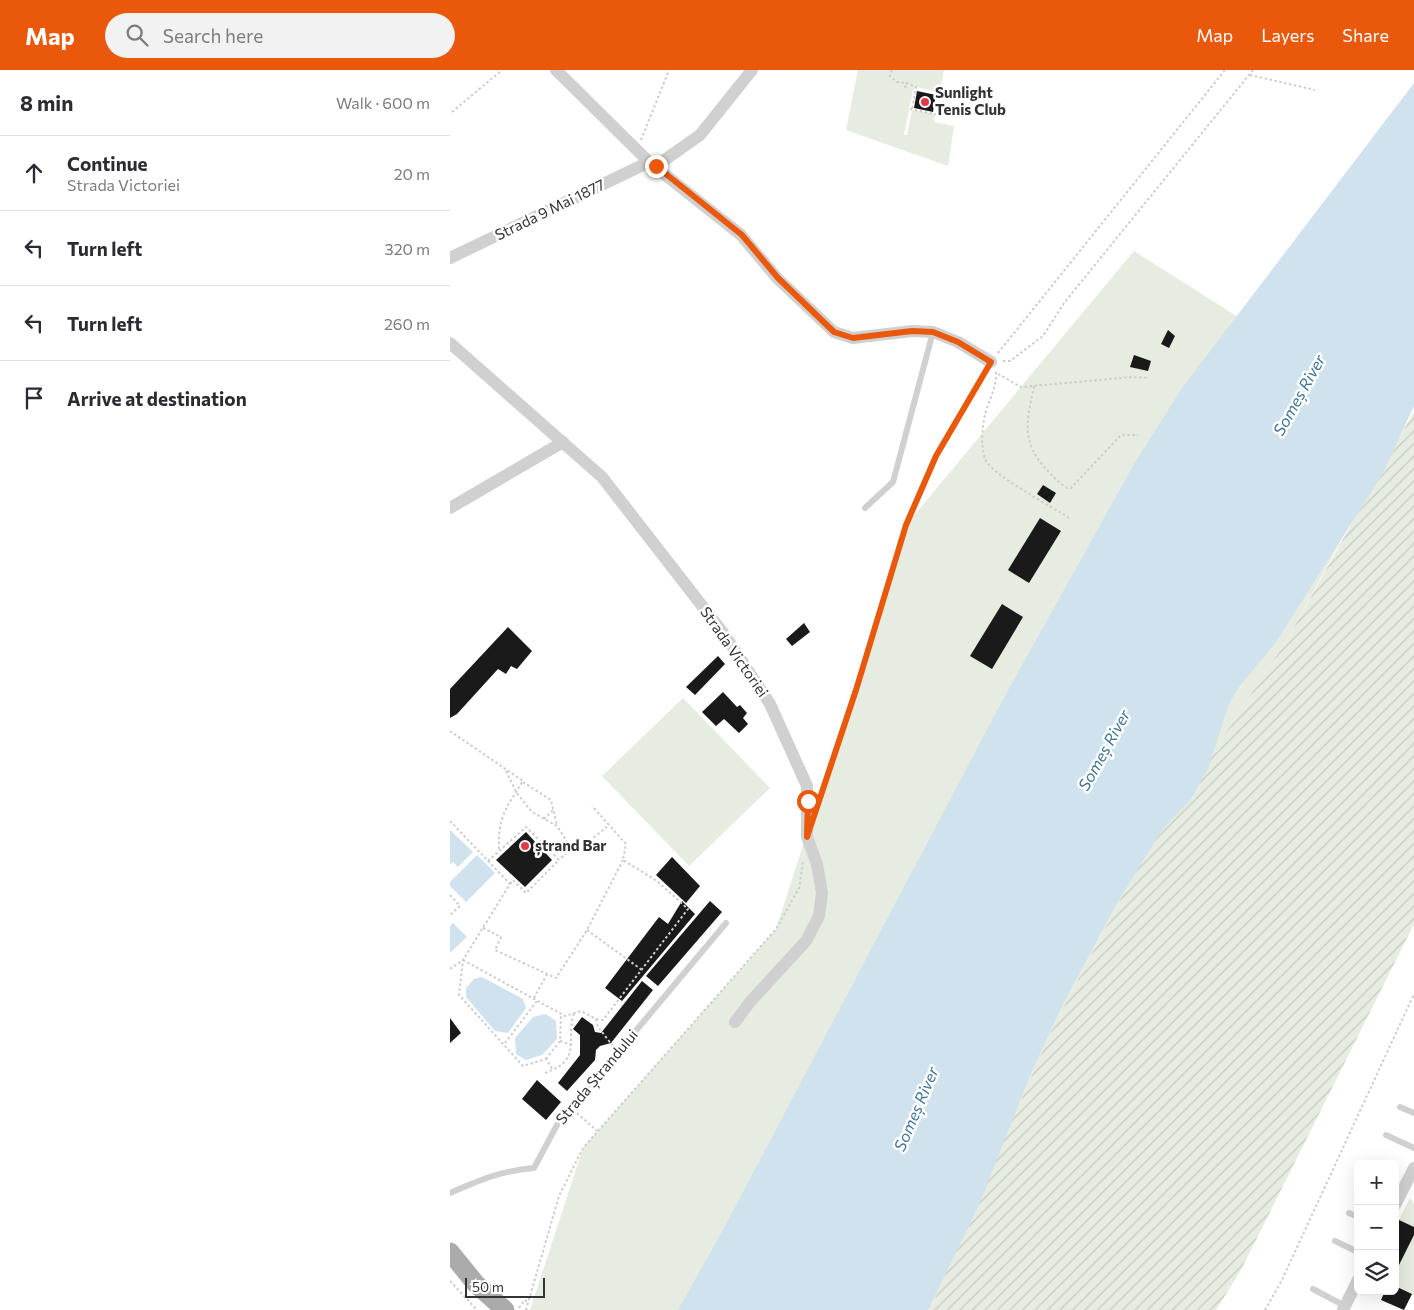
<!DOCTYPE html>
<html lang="en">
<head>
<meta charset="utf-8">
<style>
	:root { --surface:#fff; --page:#f2f2f3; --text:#2b2b33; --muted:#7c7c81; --line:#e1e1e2; --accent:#ea580c }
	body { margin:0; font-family:Commissioner,sans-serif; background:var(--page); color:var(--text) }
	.controls { position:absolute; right:15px; bottom:15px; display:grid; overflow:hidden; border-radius:8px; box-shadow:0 5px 20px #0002 }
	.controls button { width:45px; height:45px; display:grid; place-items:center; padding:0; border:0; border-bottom:1px solid var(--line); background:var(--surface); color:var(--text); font:25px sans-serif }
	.scale { position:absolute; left:15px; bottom:12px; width:80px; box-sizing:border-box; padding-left:5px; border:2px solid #333; border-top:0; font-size:14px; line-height:18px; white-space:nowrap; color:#333; -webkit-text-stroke:4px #fff; paint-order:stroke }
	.stop { position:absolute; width:15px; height:15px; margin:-11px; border:4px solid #ea580c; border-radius:50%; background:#fff }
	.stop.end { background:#ea580c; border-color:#fff; box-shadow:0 1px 5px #0008 }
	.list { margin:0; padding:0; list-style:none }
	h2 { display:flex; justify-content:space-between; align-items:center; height:65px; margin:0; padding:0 20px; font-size:21px }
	h2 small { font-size:16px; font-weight:400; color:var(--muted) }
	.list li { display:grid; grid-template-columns:32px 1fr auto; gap:15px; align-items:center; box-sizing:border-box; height:75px; padding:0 20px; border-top:1px solid var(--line) }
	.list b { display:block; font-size:19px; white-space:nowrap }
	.list p { margin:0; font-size:16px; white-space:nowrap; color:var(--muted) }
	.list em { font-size:16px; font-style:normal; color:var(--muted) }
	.icon { flex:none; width:28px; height:28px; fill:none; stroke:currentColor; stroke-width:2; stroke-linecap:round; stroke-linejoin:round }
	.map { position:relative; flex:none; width:964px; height:1240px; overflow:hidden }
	header { display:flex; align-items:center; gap:30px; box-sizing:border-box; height:70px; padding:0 25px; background:var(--accent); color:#fff }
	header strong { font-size:24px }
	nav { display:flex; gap:28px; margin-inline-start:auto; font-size:18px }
	.search { width:350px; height:45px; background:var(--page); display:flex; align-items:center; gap:12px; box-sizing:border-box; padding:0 18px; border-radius:28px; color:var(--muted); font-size:19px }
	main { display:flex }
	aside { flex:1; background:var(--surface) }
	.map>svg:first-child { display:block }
	.green { fill:#e6ecdf }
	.garden { fill:url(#garden-furrows) }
	.water { fill:#cfe2ee }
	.building { fill:#1a1a1a }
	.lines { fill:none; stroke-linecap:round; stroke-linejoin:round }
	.path { stroke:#cdcdcd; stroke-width:2; stroke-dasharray:2.5 2.5; stroke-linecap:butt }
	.lane { stroke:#d0d0d0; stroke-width:6 }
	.street { stroke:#d0d0d0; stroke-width:12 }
	.primary { stroke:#ababab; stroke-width:19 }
	.route { stroke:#ea580c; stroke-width:6 }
	.poi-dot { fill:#e63946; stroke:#fff; stroke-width:2 }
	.labels { text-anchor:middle; stroke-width:5; stroke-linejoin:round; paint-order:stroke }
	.poi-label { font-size:15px; font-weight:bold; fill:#333; stroke:#fff; text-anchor:start }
	.street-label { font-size:15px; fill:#333; stroke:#fff }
	.water-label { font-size:16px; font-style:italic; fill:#3f7597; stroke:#fff }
</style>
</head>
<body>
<header>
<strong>Map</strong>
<div class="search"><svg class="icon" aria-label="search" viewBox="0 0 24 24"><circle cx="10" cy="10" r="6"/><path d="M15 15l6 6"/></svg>Search here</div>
<nav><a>Map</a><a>Layers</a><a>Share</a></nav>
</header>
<main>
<aside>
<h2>8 min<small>Walk · 600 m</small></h2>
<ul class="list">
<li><svg class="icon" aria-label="ahead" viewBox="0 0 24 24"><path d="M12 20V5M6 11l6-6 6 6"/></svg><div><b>Continue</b><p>Strada Victoriei</p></div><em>20 m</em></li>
<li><svg class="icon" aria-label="left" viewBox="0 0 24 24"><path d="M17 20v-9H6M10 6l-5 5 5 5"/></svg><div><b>Turn left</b></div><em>320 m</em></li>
<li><svg class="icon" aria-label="left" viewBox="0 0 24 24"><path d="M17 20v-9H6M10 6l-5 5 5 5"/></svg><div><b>Turn left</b></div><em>260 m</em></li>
<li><svg class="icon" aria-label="arrive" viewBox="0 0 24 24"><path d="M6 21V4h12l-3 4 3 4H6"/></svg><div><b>Arrive at destination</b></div></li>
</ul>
</aside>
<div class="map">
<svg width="964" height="1240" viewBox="0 0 964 1240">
	<defs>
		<pattern id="garden-furrows" width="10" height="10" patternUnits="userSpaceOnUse" patternTransform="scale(1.25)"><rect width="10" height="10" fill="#e6ecdf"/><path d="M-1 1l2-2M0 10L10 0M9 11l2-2" fill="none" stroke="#c6cbc0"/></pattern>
	</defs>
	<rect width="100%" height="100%" fill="#fff"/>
	<g class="green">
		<polygon points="408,0 494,0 490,22 466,17 463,20 454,65 457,65 462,40 485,44 484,52 504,56 498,96 396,60"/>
		<polygon points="684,181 955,353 838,568 688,796 603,957 529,1135 480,1240 80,1240 133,1078 326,859 456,455"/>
		<polygon points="233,628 320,718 239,796 152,706"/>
		<polygon points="960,1128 964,1134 964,1157 949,1150"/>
		<polygon points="964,1165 964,1225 945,1216 945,1203"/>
	</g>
	<polygon class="garden" points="964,341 964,854 791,1200 766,1240 480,1240 603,957 688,796 838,568"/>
	<g class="water">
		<polygon points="964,13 964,336 932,405 920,424 826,572 788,618 778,636 758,699 749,715 741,729 712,760 666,835 613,934 581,1003 529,1135 478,1240 228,1240 274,1158 551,633 684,394 732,318"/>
		<polygon points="0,760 23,782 8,797 3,792 0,794"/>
		<polygon points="27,785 45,803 16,832 0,816 0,812"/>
		<polygon points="3,853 17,867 0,883 0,856"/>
		<polygon points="32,907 73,929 76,938 58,963 45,961 16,927 16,918 24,909"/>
		<polygon points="96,944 106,951 107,969 92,985 76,990 66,984 65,968 83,947"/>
	</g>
	<g class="building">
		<polygon points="467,21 486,25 483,42 464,38"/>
		<polygon points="718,260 725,266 719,278 711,274"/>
		<polygon points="684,285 701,291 698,301 680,297"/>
		<polygon points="593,415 606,423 600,433 587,424"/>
		<polygon points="590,448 611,461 579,513 558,500"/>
		<polygon points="552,534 573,547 542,599 520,586"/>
		<polygon points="354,553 360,562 342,576 336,569"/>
		<polygon points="58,557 82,581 67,599 61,596 56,604 48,599 7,644 0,648 0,619"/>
		<polygon points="268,586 275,594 245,625 236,617"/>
		<polygon points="273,622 287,637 290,635 297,643 293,648 298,654 289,663 274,649 266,656 252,642"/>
		<polygon points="76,762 102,790 75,817 46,790"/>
		<polygon points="222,787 250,816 236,833 206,805"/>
		<polygon points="232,831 245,844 172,931 155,918 209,847 218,854"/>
		<polygon points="260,831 272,842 208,916 196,906"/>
		<polygon points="192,911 203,920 161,973 150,976 146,980 145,990 117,1021 108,1013 130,985 130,965 123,959 132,947 143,955 145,962 151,963"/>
		<polygon points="0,948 11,963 0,973"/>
		<polygon points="87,1010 111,1032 96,1050 72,1029"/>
		<polygon points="949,1150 964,1157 964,1165 945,1203 945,1158"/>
		<polygon points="945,1216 962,1224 954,1240 931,1230 935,1221 945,1221"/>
	</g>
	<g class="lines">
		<g class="path">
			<polyline points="442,0 440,6 447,12 456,13"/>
			<polyline points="800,5 865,20"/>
			<polyline points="455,18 456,13 466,17 462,40"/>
			<polyline points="460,39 500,47"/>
			<polyline points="2,42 52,0"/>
			<polyline points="191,70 219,0"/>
			<polyline points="548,283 775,0"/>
			<polyline points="553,291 560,291 593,266 614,233 803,0"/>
			<path d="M546 302C547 320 536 334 534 350 532 362 531 377 535 389 540 404 603 437 619 448"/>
			<polyline points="548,304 571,317 682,307 699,308"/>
			<path d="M584 316C577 351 570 371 597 400 603 406 609 413 617 418H621L671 365H688"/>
			<path d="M0 661 73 711C55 740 48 746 49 781"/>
			<polyline points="56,701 66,722 82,742 107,756 121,778 109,790"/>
			<polyline points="73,712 101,730 107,756"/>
			<polyline points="369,731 406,621 456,455 487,386 535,301"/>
			<polyline points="94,749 103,740"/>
			<polyline points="0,751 60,814 13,890 9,925 73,996 96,989 103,1000"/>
			<polyline points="121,778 142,769 159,755 142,736"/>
			<polyline points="38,791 76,757 109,790 76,823 63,810 60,814"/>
			<polyline points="0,825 10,836 0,845"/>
			<polyline points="33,858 51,867 45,880 106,908 137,860 173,790"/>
			<polyline points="137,860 192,900"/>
			<polyline points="13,890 115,946 131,941 146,949 148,957 163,976"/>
			<polyline points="0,899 13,890"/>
			<polyline points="84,928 97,904"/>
			<polyline points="146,949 153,950 238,839 207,811 173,790 176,774 159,755"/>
			<polyline points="110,971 122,975"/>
			<polyline points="55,973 87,931"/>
			<polyline points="96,989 110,971 111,944"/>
			<path d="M95 1003C133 989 115 973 124 943"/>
			<polyline points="127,1043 147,1061"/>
			<polyline points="0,1211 27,1240"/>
			<polyline points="69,1238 75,1230 77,1232"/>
			<polyline points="76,1240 109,1126 133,1078 326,859 349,818 353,791"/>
			<polyline points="815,1240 831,1212 964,924"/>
		</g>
		<g class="lane">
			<polyline points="415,438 443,412 483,262"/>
			<polyline points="950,1037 964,1043"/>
			<polyline points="936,1065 964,1078"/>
			<path d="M0 1123C30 1110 50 1101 84 1098L107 1055 276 853"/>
			<polyline points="899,1143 908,1147"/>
			<polyline points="885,1171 908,1182"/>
			<polyline points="863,1219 895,1236"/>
		</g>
		<g class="street">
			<polyline points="106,0 199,92 291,165 327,208 384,262 403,268 462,261 483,262 508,272 541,292"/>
			<polyline points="206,96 250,65 302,0"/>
			<polyline points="0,188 199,92"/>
			<polyline points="0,273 152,407 274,564 320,634 357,716 357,767 367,794 372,823 369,846 356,871 300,932 285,952"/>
			<polyline points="0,438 113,372"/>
			<polyline points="945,1135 964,1098"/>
			<polyline points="893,1240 908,1210"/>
		</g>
		<polyline class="primary" points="0,1182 26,1214 55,1240"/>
	</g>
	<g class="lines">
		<polyline class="route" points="206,96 292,165 328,208 384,262 403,268 462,261 483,262 508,272 541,292 486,386 456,455 406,620 357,767 358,731"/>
	</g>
	<g class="poi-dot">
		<circle cx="475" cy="32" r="5"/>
		<circle cx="75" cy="776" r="5"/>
	</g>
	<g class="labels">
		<g class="poi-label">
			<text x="485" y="28">Sunlight<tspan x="485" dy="17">Tenis Club</tspan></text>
			<text x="85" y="781">ștrand Bar</text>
		</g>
		<g class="street-label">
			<text transform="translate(100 140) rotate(-26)" y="5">Strada 9 Mai 1877</text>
			<text transform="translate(284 582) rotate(55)" y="5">Strada Victoriei</text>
			<text transform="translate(147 1007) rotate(-50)" y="5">Strada Ștrandului</text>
		</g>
		<g class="water-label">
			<text transform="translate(849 325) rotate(-61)" y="6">Someș River</text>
			<text transform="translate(654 680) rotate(-61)" y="6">Someș River</text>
			<text transform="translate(466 1039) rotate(-67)" y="6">Someș River</text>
		</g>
	</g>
</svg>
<div class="controls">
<button>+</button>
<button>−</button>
<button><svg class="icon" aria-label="layers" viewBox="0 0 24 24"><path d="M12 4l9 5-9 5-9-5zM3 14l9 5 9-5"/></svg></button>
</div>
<div class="scale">50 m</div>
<div class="stop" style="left:358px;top:731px"></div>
<div class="stop end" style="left:206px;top:96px"></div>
</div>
</main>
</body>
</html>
